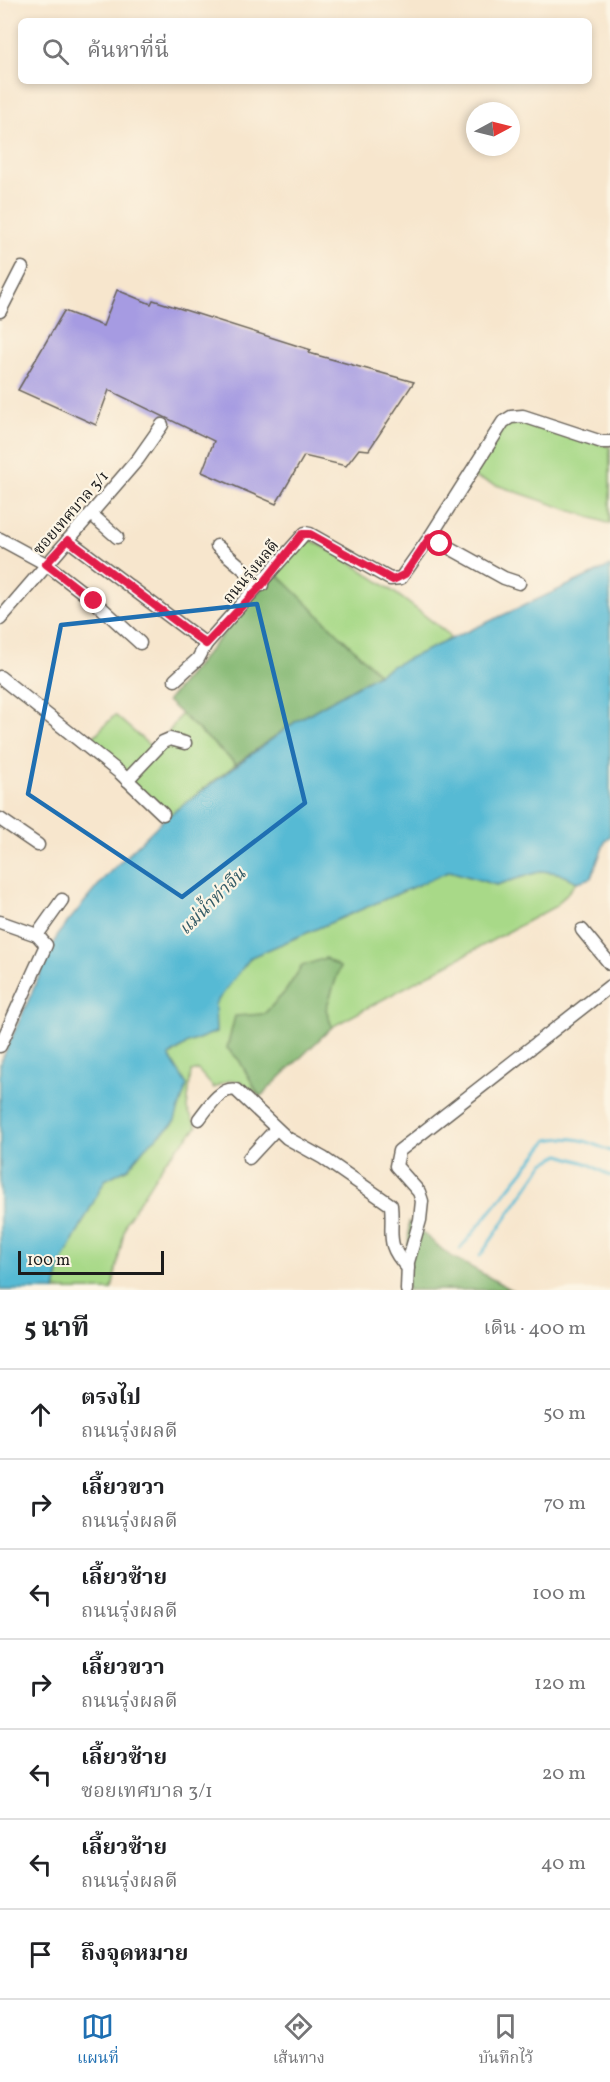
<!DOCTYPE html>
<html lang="th">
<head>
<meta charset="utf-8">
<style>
	:root { --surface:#fff; --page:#f6f6f6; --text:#202124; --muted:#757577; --line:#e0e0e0; --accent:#1f6fb2 }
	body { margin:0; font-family:Vollkorn,"Noto Serif Thai",serif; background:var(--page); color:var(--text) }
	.compass { position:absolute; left:466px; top:102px; width:54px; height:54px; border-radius:50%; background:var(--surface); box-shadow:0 3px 9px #0003; rotate:83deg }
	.scale { position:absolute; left:18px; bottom:15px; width:146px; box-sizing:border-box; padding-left:6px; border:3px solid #1c1c1c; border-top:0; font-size:16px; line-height:21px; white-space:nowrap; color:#1c1c1c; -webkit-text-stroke:4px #fcf5e5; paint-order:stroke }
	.stop { position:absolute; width:18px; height:18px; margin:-14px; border:4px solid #e11d48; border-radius:50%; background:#fff }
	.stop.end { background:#e11d48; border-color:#fff; box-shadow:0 2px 6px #0008 }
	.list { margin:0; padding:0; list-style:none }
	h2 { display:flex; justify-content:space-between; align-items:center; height:78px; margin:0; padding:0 24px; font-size:26px }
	h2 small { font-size:20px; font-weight:400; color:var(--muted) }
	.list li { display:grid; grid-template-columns:39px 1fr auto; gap:18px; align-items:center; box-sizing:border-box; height:90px; padding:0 24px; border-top:2px solid var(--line) }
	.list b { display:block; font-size:22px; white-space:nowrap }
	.list p { margin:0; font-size:20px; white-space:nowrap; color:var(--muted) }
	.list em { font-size:20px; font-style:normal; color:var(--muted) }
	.icon { flex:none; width:33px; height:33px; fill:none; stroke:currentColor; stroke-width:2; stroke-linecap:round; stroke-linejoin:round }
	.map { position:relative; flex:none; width:610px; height:1290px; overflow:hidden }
	.search { position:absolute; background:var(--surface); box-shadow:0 3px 9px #0003; left:18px; right:18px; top:18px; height:66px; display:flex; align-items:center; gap:15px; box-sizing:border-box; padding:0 21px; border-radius:9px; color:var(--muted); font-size:22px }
	.sheet { height:708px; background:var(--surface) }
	nav { display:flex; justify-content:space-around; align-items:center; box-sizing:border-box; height:84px; border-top:2px solid var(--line); background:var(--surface); font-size:16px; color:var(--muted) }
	nav a { display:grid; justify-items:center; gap:3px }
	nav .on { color:var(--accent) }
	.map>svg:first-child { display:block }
	.green { fill:#a8d988; stroke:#627a52; stroke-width:1.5 }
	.forest { fill:#86b974; stroke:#516a48; stroke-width:1.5 }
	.water { fill:#56bad4; stroke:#396b78; stroke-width:1.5 }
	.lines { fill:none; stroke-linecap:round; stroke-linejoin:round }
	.stream { stroke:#56bad4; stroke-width:3 }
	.building { fill:#a69be2 }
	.minor-casing { stroke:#69635a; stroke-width:15 }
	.minor { stroke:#fff; stroke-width:12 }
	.route { stroke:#e11d48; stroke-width:8 }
	.marked { fill:none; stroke:#1f6fb2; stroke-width:4.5; stroke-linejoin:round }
	.labels { text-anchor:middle; stroke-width:4.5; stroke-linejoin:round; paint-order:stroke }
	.street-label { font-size:16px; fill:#1c1c1c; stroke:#fcf5e5 }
	.water-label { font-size:18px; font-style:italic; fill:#335b66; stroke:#fcf5e5 }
</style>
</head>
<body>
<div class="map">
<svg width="610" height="1290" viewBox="0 0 610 1290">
	<rect width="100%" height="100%" fill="#fcf5e5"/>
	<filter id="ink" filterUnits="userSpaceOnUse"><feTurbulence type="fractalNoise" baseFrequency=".0167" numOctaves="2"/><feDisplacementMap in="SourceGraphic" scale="12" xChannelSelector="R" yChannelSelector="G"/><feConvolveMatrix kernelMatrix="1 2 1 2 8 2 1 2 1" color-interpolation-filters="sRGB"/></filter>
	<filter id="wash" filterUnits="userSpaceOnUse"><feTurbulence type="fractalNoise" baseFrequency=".008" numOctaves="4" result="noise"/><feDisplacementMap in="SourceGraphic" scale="24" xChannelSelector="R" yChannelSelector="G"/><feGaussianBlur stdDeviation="1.35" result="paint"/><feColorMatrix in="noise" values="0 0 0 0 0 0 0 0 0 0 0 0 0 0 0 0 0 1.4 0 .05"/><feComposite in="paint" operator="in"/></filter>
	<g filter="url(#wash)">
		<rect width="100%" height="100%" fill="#f7e6cd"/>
		<g class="green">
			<polygon points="519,418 610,447 610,524 473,477 505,424"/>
			<path d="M309 539C360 565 403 598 447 633L450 639 379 674 275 572 299 544Z"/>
			<polygon points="181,714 236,764 164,819 89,741 115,715 156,751"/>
			<path d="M450 871 496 885 542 871 558 873 577 882 556 906 332 1027 326 1009 340 967 302 966 285 992 264 1014 235 1017 227 1048 239 1060 260 1097C241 1082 237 1073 214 1088L198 1070 191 1072 187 1109 197 1127 165 1161 126 1222 112 1290H55L61 1264 105 1180 128 1168 145 1147 174 1123 169 1057 188 1043 216 1032 214 1004 251 957Z"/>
		</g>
		<g class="forest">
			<polygon points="275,572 379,674 298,720 236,764 167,701"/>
			<polygon points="325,958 340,967 326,1009 332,1027 260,1097 239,1060 227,1048 235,1016 264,1014 285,992 302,966"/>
			<polygon points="409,1222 449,1255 512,1290 407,1290"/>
		</g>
		<polygon class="water" points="610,566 610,836 605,842 591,878 577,882 558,873 542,871 496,885 450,871 251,957 215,1004 216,1032 188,1043 169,1056 187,1085 174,1123 145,1147 128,1168 105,1180 61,1264 55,1290 0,1290 0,1064 58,934 106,876 164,819 298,720 392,666"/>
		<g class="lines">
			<g class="stream">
				<path d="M460 1249 548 1140C572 1135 588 1141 610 1151"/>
				<polyline points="480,1256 544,1163 560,1155 589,1164 610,1176"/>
			</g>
		</g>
		<g id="blocks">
			<polygon class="building" points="117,290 151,304 153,300 311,350 309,353 414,382 369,450 359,449 346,466 304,456 276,504 202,472 214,441 109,390 96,425 18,390 64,311 103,326"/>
		</g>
	</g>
	<g filter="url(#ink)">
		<use href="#blocks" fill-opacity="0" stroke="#69635a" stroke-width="1.5"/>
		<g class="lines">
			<g class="minor-casing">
				<g id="minor">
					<polyline points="0,311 22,268"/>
					<polyline points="91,514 117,537"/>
					<polyline points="430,537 504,578 519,583"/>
					<polyline points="0,539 46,564 94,601 140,643"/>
					<polyline points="68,540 206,644 305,533 310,534 390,579 401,578 430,537 503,422 511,417 523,416 602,442 610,442"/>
					<polyline points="217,546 262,585"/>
					<polyline points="0,619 138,459 162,425"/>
					<polyline points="0,677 120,773 163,814"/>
					<polyline points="175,680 198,659 206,644"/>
					<polyline points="127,780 163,742 170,739 185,743"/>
					<polyline points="0,819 38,845"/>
					<polyline points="0,922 37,935 46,945 0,1046"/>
					<polyline points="582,930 610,964"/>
					<polyline points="37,935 62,900"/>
					<path d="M199 1119C207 1109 221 1086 236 1090L287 1138 323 1158 391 1205C394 1235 384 1243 408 1268"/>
					<polyline points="249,1158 276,1129"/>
					<polyline points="407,1290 408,1262 420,1220 422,1201 419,1192 396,1166 399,1151 610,986"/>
				</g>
			</g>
			<use href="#minor" class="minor"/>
		</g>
	</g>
	<g class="lines" filter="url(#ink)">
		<polyline class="route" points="94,601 46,564 68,540 206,644 262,585 302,534 310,534 393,580 405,574 430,537 440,544"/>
	</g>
	<path class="marked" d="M257 604 305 803 182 897 28 794 61 625Z"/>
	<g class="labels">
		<g class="street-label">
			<text transform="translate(70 512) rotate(-49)" y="6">ซอยเทศบาล 3/1</text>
			<text transform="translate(250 571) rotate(-50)" y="6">ถนนรุ่งผลดี</text>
		</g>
		<g class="water-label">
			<text transform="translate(212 901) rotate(-45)" y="6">แม่น้ำท่าจีน</text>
		</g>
	</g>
</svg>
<svg class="compass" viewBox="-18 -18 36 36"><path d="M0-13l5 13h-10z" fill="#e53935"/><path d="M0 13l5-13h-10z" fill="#757577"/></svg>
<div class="scale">100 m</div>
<div class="stop" style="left:440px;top:544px"></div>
<div class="stop end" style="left:94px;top:601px"></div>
<div class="search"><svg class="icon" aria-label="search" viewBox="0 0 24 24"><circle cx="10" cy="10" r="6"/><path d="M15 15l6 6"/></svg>ค้นหาที่นี่</div>
</div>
<section class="sheet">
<h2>5 นาที<small>เดิน · 400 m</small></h2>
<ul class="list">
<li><svg class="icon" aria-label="ahead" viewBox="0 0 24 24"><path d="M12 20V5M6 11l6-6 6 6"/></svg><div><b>ตรงไป</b><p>ถนนรุ่งผลดี</p></div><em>50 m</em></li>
<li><svg class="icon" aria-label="right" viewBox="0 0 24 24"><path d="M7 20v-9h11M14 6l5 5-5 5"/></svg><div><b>เลี้ยวขวา</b><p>ถนนรุ่งผลดี</p></div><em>70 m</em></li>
<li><svg class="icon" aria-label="left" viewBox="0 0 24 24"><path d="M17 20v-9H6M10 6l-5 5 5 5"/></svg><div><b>เลี้ยวซ้าย</b><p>ถนนรุ่งผลดี</p></div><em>100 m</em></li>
<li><svg class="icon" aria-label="right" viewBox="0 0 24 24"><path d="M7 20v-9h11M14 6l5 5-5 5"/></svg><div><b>เลี้ยวขวา</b><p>ถนนรุ่งผลดี</p></div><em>120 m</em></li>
<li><svg class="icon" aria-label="left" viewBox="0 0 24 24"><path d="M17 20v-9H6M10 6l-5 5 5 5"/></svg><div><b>เลี้ยวซ้าย</b><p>ซอยเทศบาล 3/1</p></div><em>20 m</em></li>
<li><svg class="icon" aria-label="left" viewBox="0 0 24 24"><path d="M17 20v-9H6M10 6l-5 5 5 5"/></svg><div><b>เลี้ยวซ้าย</b><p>ถนนรุ่งผลดี</p></div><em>40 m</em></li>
<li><svg class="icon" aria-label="arrive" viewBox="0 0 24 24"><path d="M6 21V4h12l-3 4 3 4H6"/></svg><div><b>ถึงจุดหมาย</b></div></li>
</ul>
</section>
<nav>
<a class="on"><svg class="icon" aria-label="map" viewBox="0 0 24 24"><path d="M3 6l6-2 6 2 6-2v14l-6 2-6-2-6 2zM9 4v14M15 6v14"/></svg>แผนที่</a>
<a><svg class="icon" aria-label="directions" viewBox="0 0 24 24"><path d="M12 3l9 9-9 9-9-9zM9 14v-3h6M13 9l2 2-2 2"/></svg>เส้นทาง</a>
<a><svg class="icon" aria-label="saved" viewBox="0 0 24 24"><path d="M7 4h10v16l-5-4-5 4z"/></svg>บันทึกไว้</a>
</nav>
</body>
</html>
